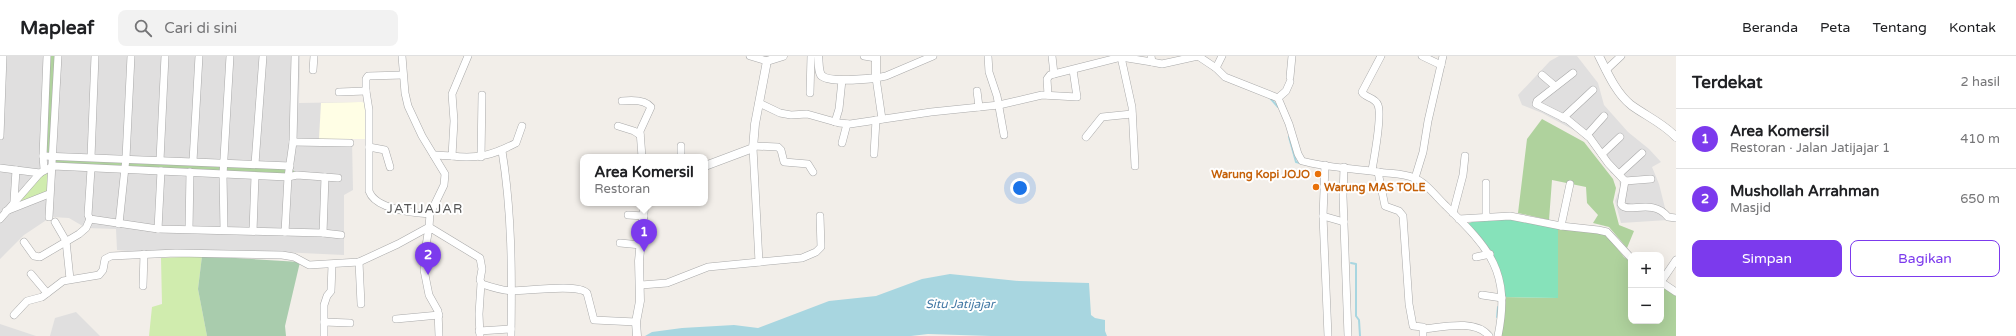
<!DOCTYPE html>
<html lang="id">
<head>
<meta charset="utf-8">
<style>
	:root { --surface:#fff; --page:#f2f2f2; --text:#202124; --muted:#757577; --line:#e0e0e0; --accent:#7c3aed }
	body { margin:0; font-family:"Varela Round",sans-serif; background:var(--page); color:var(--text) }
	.controls { position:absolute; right:12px; bottom:12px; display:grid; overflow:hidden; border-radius:8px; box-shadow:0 4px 16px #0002 }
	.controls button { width:36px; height:36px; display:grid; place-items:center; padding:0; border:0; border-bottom:1px solid var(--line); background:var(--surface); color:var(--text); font:20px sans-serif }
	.you { position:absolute; left:1020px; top:132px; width:14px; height:14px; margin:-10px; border:3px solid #fff; border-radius:50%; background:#1a73e8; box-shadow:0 0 0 6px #1a73e833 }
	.badge { display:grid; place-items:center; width:26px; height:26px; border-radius:50%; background:var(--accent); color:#fff; font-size:13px; font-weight:700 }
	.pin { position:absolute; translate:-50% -33px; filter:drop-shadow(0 1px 2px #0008) }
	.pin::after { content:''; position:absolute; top:21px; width:14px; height:12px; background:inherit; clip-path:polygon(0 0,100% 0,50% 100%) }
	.popup { position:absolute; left:580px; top:98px; width:128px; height:52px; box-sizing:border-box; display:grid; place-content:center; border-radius:8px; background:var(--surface); filter:drop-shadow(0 1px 3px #0005); font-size:13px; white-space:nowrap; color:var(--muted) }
	.popup b { font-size:15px; color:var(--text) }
	.popup::after { content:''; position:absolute; left:50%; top:100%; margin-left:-8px; border:8px solid transparent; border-top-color:var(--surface) }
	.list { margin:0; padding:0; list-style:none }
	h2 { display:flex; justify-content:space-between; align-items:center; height:52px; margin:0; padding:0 16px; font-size:17px }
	h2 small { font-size:13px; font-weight:400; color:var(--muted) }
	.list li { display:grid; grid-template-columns:26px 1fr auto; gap:12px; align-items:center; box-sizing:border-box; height:60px; padding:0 16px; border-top:1px solid var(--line) }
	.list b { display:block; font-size:15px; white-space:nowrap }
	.list p { margin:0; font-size:13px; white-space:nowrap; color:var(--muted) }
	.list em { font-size:13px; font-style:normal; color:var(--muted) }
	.actions { display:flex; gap:8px; padding:12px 16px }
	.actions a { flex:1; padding:9px 0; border:1px solid var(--accent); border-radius:8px; text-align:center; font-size:14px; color:var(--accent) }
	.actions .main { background:var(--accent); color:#fff }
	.icon { flex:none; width:22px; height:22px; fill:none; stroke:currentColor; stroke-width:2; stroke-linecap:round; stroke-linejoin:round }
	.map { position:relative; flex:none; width:1676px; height:280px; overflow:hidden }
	header { display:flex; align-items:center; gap:24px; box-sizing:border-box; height:56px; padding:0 20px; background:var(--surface); border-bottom:1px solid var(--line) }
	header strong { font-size:19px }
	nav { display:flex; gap:22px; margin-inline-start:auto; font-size:14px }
	.search { width:280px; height:36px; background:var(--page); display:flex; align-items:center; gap:10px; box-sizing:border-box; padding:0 14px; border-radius:8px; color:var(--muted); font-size:15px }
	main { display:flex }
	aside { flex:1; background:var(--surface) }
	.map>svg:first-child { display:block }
	.residential { fill:#e0dfdf }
	.education { fill:#fffee5 }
	.grass { fill:#d0ecae }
	.forest { fill:#afd29d }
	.cemetery { fill:#a9ccad }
	.pitch { fill:#86e2ba }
	.water { fill:#a8d6e0 }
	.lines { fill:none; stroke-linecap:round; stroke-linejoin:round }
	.stream { stroke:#a8d6e0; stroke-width:2 }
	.minor-casing { stroke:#a9a9a9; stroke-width:8 }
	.tertiary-casing { stroke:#a9a9a9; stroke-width:9 }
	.minor { stroke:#fff; stroke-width:7 }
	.tertiary { stroke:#fff; stroke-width:8 }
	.food-dot { fill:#e8710a; stroke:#fff; stroke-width:1.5 }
	.labels { text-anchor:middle; stroke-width:4; stroke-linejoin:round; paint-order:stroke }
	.food-label { font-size:11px; font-weight:bold; fill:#c56008; stroke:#fff; text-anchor:end }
	.water-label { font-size:12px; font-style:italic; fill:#4479a5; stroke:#fff }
	.quarter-label { font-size:13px; letter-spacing:1px; fill:#555; stroke:#fff }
</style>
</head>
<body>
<header>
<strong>Mapleaf</strong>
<div class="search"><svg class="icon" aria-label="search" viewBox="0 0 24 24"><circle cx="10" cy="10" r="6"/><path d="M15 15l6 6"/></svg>Cari di sini</div>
<nav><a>Beranda</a><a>Peta</a><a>Tentang</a><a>Kontak</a></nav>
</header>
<main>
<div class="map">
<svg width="1676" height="280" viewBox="0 0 1676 280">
	<rect width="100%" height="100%" fill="#f2eee9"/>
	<g class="residential">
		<polygon points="0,0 300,0 299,47 361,46 352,84 353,134 344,139 344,199 280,196 138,196 117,194 116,173 86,172 69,162 51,161 24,179 0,203"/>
		<polygon points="1559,0 1577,0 1598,27 1604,49 1628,76 1649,93 1661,106 1652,111 1659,128 1668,164 1621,167 1615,145 1620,132 1619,121 1611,117 1585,80 1542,57 1522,49 1518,39 1550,5"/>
		<polygon points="76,256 100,280 50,280 55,262"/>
		<polygon points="0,268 36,280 0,280"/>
	</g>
	<polygon class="education" points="361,46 367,47 369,83 319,83 321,47"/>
	<g class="grass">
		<polygon points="53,110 49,138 6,155 40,117"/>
		<polygon points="202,200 198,233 207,280 149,280 152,251 162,248 161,202"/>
	</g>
	<g class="forest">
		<polygon points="47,0 58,0 52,100 290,110 297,119 53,110 52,100 43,100"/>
		<polygon points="1542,63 1584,86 1613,123 1616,132 1613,146 1619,169 1634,175 1627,192 1609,171 1593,167 1598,159 1587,147 1586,131 1552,124 1549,164 1518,157 1527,83"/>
		<polygon points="1558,172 1606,178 1624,201 1631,206 1631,265 1661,265 1661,230 1676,239 1676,280 1500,280 1503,241 1558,242"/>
	</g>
	<polygon class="cemetery" points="202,200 300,206 285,270 286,280 207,280 198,233"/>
	<path class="pitch" d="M1509 163 1558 172V242L1503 241C1498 205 1493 194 1467 168L1477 164Z"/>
	<polygon class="water" points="950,218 1019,225 1089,227 1091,259 1095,262 1105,264 1105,275 1107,280 991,280 928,278 911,280 645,280 652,276 682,272 734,269 758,272 829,245 876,240 922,223"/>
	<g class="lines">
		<g class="stream">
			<polyline points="1269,41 1278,51"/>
			<polyline points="1289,81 1296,106 1300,107"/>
			<polyline points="1351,207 1356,208 1356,260 1359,264 1360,280"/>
			<polyline points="1497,261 1498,251"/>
		</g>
		<g class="minor-casing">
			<g id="minor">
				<polyline points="750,0 767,5"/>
				<polyline points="864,0 876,2"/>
				<polyline points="988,0 989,16 997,40 1004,79"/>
				<polyline points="1052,0 1054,18"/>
				<polyline points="1151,0 1152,6 1162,8 1198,0"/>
				<path d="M1198 0 1216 12 1225 21 1278 42 1289 68 1298 98 1302 105C1327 112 1353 112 1378 116 1390 118 1403 117 1414 122 1426 126 1437 142 1446 150 1490 193 1511 216 1498 280"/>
				<polyline points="1422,0 1441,9"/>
				<polyline points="1121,1 1132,51 1135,110"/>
				<polyline points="1216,12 1222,0"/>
				<polyline points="313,14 314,0"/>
				<polyline points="1606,14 1621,0"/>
				<path d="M1573 17 1537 45 1536 48 1568 64 1590 82 1608 107 1625 125 1621 148C1627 159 1652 141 1668 161L1676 162"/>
				<path d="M403 19 368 20 366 23V35L369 54V135C375 153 413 157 430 158"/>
				<polyline points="1542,19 1555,30"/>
				<polyline points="1290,21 1292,0"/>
				<polyline points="977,35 979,51"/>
				<polyline points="339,36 366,35"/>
				<polyline points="810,37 811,0"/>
				<polyline points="1048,39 1047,23 1050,19 1121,1 1152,6"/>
				<polyline points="1278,42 1286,35 1290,26"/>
				<path d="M622 45C631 44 645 43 651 51L640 75 642 101"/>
				<polyline points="759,47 780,57 791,59 807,58 839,67 850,68 931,56 999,49 1042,39 1077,41 1073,14"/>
				<polyline points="1563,62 1593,34"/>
				<polyline points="882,63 876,22 886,20 933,0"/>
				<polyline points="835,66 839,53 842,24"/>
				<polyline points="618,70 634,75 640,79"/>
				<polyline points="1587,79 1604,60"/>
				<polyline points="0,80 3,0"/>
				<polyline points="1086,81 1102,61 1132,58"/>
				<polyline points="293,86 350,87"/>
				<polyline points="842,87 847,68"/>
				<polyline points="681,90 681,101"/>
				<polyline points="753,90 778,91 781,94 784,106 808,108 813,116"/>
				<polyline points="369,91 385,94 390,111"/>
				<polyline points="753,92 759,206"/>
				<path d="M502 95C512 156 512 218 511 280"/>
				<polyline points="874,98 876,64"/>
				<polyline points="1602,98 1620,81"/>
				<polyline points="434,99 452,100 454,65 452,38 468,0"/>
				<polyline points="43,100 290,110"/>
				<path d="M452 100C478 103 493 99 516 87L522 70"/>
				<polyline points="91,101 95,0"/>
				<polyline points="481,101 482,39"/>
				<polyline points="160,104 165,0"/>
				<polyline points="193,105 199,0"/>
				<polyline points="255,108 263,0"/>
				<polyline points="1325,109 1323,160 1328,280"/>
				<polyline points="1344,111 1343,140 1348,280"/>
				<polyline points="0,112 40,117"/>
				<polyline points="44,113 43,100 47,0"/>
				<polyline points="91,113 88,159 90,163 158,173"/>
				<path d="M1372 114C1374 103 1382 59 1378 49 1375 41 1365 42 1362 36L1381 0"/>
				<polyline points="161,115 158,173 323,177 325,121"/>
				<polyline points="1378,116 1385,150 1399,155 1403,160 1409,248 1413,270 1423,271 1423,280"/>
				<polyline points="1619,118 1642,97"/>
				<polyline points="1415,122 1423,96 1428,65 1443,0"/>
				<polyline points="1625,125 1651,123"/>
				<polyline points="1486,127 1486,161"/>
				<polyline points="14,145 16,114"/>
				<polyline points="6,155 49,138"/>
				<polyline points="1453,157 1463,119 1465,100"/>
				<polyline points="628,159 644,160"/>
				<polyline points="1323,160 1344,166"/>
				<polyline points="49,161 58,0"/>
				<polyline points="0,163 40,117 53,110 288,121 297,119 338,122"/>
				<polyline points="1459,163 1510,160 1561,170 1598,174 1607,176 1631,202"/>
				<polyline points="55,166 66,185 70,223"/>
				<polyline points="119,168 126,102 131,0"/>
				<polyline points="1561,170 1570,128"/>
				<polyline points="189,173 190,116"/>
				<polyline points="224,174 223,119 230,0"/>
				<polyline points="253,175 255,120"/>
				<polyline points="285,176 288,121 293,86 295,0"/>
				<polyline points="323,177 341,179"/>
				<polyline points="24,186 34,200 40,201 79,178 86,172 90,163"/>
				<polyline points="620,187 641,189"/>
				<polyline points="1476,201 1490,198"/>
				<polyline points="359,206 361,248"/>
				<polyline points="31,218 47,237"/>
				<polyline points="1661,226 1676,204"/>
				<polyline points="1661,226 1676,236"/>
				<polyline points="641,229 667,227 708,211 802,202 816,196 821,191 820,160"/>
				<polyline points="143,230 144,198"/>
				<polyline points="1482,239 1502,242"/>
				<polyline points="14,259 27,245 42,241 63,225 99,219 103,214 105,203 111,200 176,197 282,199 294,201 309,209 359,206 398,188 429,171 430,158 444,129 445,118 422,80 408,50 405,37 402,0"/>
				<polyline points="396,263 439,259"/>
				<polyline points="324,266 350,267"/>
				<path d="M1424 273C1443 271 1476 263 1489 280"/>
				<polyline points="479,275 511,273"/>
				<polyline points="324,280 324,249 327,240 331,235 332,209"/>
				<path d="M439 280 438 255 429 239 424 214V202L429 171 480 202 482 213 480 224 482 228C491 231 503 235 513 235 528 235 578 227 587 237L594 264 636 266"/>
				<polyline points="480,280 479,258 481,227"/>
			</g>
		</g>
		<g class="tertiary-casing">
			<g id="tertiary">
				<path d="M818 0C819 5 818 14 821 19 827 27 866 23 876 22V0"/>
				<path d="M1599 0C1607 16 1616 37 1631 49 1646 60 1663 67 1676 81"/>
				<polyline points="705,110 753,92 755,68 767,5 783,0"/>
				<polyline points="637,280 636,266 640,245 639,205 644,152 646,147"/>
			</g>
		</g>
		<use href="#minor" class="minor"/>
		<use href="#tertiary" class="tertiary"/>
	</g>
	<g class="food-dot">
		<circle cx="1318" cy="118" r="4"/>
		<circle cx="1316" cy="131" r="4"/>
	</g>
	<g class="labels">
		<g class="food-label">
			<text x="1310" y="122">Warung Kopi JOJO</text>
			<text x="1324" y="135" text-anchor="start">Warung MAS TOLE</text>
		</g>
		<g class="water-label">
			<text x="960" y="252">Situ Jatijajar</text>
		</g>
		<g class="quarter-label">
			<text x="425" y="157">JATIJAJAR</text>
		</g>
	</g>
</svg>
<div class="controls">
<button>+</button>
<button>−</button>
</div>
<div class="you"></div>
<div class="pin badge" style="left:644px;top:196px">1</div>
<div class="popup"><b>Area Komersil</b>Restoran</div>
<div class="pin badge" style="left:428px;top:219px">2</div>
</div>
<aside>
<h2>Terdekat<small>2 hasil</small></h2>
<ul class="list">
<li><span class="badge">1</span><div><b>Area Komersil</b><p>Restoran · Jalan Jatijajar 1</p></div><em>410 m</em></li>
<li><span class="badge">2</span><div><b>Mushollah Arrahman</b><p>Masjid</p></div><em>650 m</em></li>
</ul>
<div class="actions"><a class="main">Simpan</a><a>Bagikan</a></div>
</aside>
</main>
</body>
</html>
